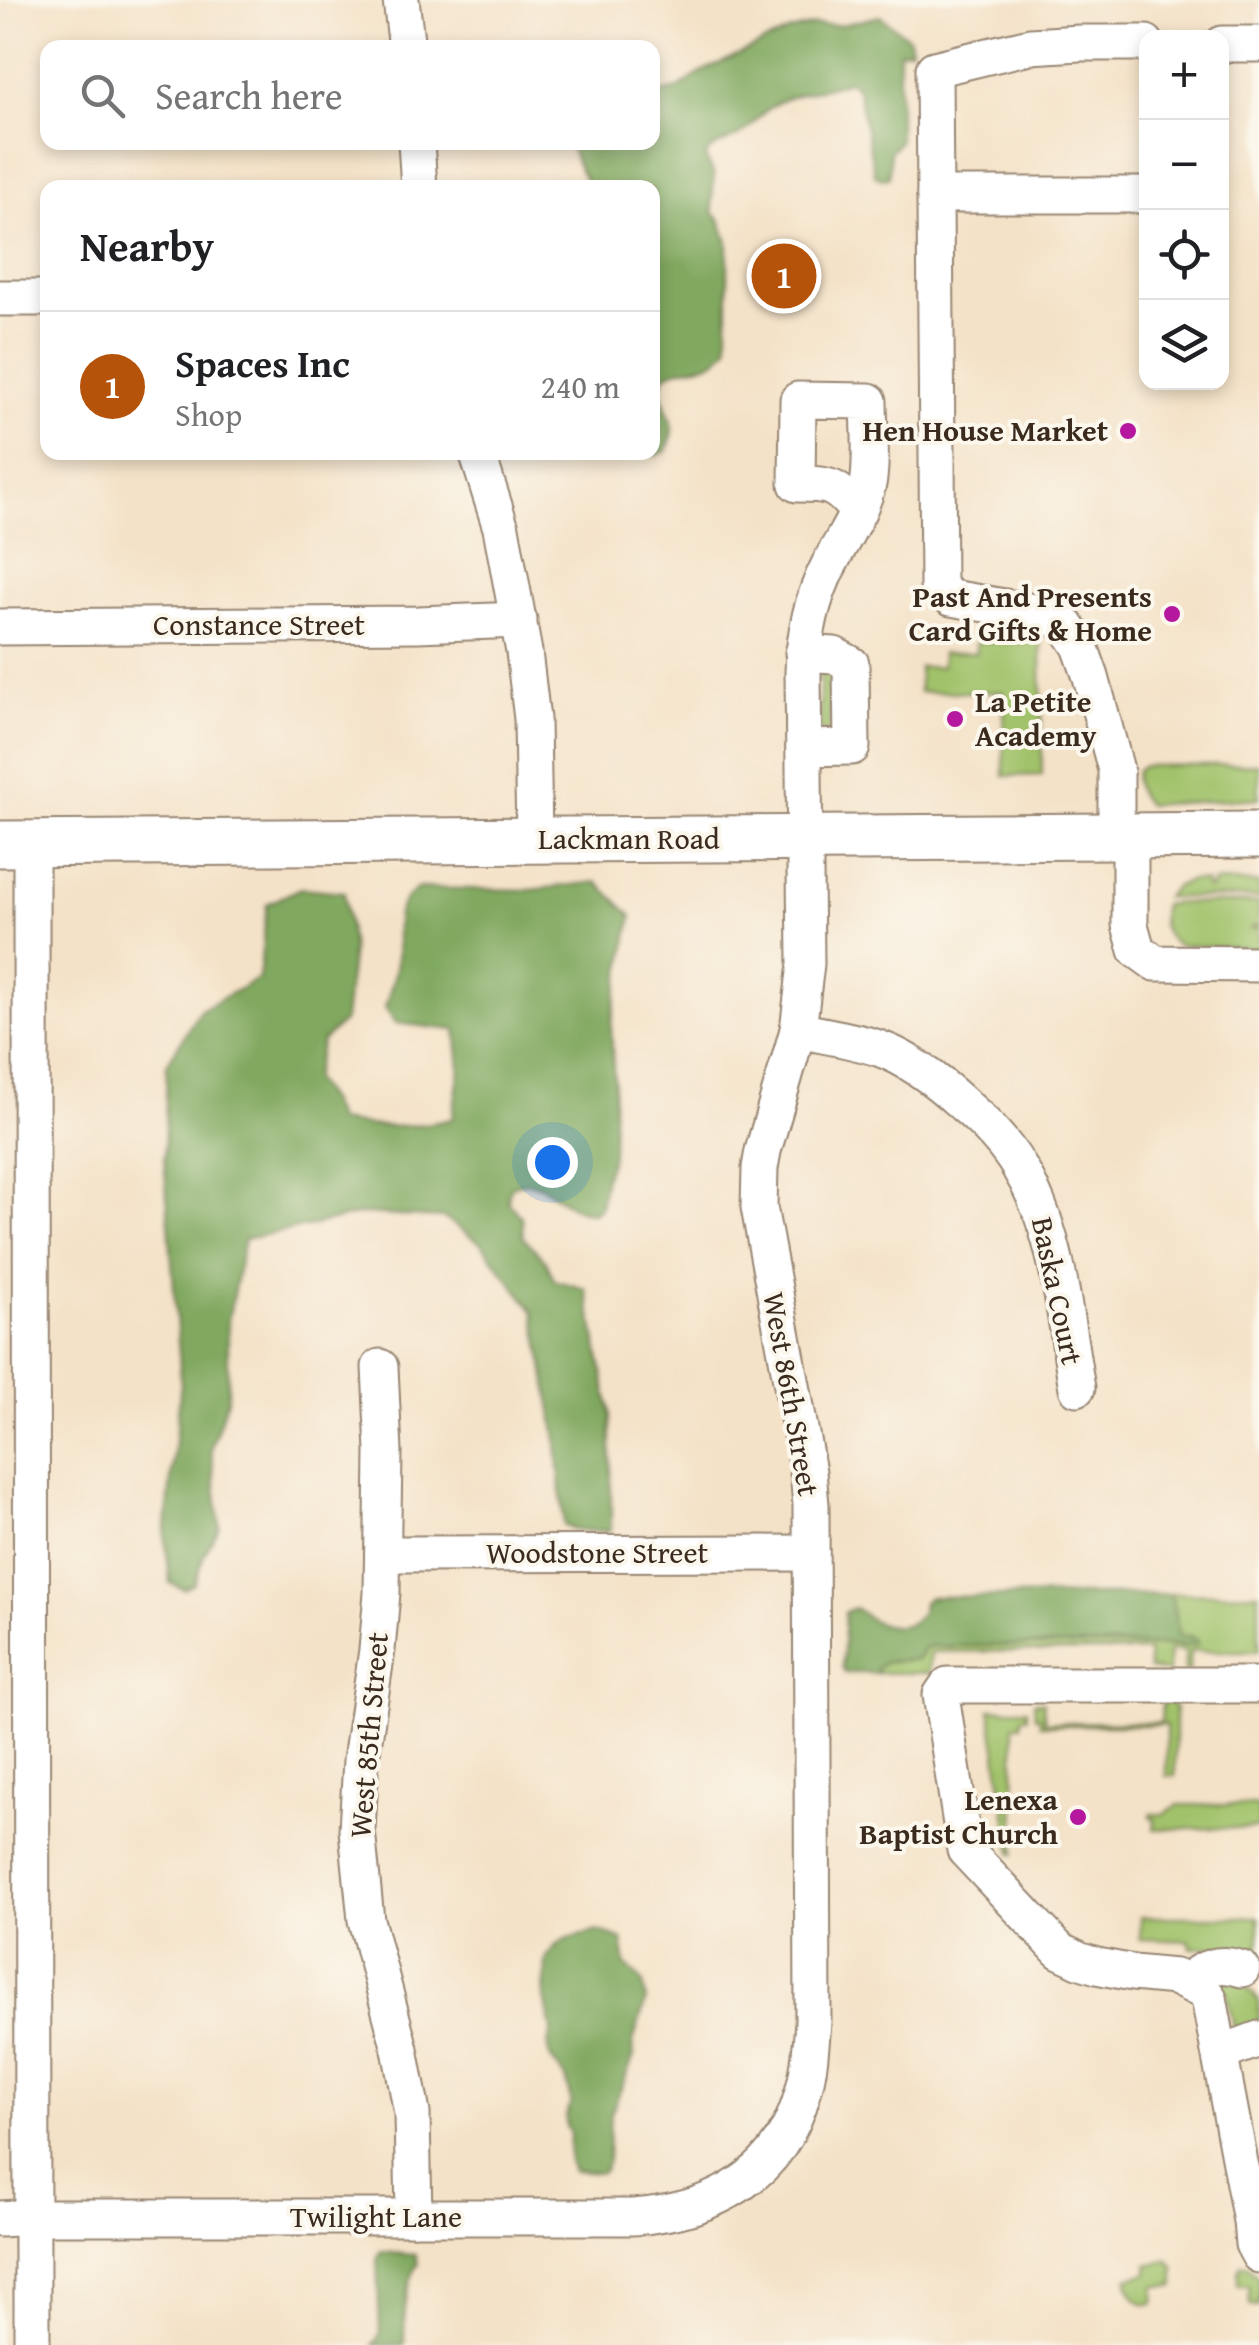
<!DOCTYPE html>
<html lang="en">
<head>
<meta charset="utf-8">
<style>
	:root { --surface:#fff; --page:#f2f2f2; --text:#202124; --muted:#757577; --line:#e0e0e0; --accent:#b45309 }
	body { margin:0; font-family:"Gentium Book Plus",serif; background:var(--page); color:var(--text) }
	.controls { position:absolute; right:30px; top:30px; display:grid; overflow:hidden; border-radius:20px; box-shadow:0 5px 15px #0003 }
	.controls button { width:90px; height:90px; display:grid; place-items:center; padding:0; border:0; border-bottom:2px solid var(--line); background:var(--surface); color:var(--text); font:50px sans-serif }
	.you { position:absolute; left:552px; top:1162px; width:35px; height:35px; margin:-25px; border:8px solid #fff; border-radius:50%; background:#1a73e8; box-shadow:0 0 0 15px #1a73e833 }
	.badge { display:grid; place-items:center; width:65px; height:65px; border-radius:50%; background:var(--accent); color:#fff; font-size:32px; font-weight:700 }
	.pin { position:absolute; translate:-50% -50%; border:5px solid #fff; box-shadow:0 2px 10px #0006 }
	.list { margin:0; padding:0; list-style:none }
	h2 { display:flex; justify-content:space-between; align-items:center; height:130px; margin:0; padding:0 40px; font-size:42px }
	h2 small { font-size:32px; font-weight:400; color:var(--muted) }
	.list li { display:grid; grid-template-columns:65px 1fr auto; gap:30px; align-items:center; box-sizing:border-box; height:150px; padding:0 40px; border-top:2px solid var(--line) }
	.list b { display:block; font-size:38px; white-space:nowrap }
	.list p { margin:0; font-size:32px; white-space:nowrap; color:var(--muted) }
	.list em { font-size:32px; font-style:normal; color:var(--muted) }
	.icon { flex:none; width:55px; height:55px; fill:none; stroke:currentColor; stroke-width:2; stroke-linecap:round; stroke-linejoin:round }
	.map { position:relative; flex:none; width:1259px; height:2345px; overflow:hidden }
	.search { position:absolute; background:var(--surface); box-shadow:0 5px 15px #0003; left:40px; top:40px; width:620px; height:110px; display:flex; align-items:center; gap:25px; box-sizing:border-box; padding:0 35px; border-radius:20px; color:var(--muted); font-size:38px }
	.panel { position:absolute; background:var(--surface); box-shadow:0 5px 15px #0003; left:40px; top:180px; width:620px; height:280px; border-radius:20px }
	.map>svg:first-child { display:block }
	.green { fill:#a1c26b; stroke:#6e7644; stroke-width:2.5 }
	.forest { fill:#80a85f; stroke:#5e693e; stroke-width:2.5 }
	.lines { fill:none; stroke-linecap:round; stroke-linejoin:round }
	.minor-casing { stroke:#988673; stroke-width:39 }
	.major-casing { stroke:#988673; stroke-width:49 }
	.minor { stroke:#fff; stroke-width:35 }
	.major { stroke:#fff; stroke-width:45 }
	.poi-dot { fill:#b5179e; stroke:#fbf7ec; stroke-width:4 }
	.labels { text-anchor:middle; stroke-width:8; stroke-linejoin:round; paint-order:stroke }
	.poi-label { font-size:30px; font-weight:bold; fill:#3b2a1e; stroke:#fbf7ec; text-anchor:end }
	.street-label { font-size:30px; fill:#3b2a1e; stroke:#fbf7ec }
</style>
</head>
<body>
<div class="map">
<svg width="1259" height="2345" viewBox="0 0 1259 2345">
	<rect width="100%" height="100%" fill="#fbf7ec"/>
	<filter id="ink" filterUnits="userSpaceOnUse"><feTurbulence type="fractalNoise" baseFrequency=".01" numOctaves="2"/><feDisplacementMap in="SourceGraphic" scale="20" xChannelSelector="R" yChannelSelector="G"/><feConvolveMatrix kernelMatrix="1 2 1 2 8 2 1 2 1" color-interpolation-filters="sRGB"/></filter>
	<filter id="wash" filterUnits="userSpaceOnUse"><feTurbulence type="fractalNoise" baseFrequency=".0048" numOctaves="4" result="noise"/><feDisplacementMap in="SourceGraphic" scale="40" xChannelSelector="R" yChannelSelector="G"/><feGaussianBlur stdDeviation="2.25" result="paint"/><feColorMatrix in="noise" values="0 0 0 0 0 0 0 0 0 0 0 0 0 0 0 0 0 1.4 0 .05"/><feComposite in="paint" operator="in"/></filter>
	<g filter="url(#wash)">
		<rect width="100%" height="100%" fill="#f4e2c8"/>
		<g class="green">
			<polygon points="1041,641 1042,775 1004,776 1004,692 919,692 919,667 941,667 942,653 976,653 976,642"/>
			<polygon points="820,669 829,671 830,731 820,733"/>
			<path d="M1259 764V798L1147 805C1138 794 1132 783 1137 770L1144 766Z"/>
			<polygon points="1191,880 1206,882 1206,888 1211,888 1213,882 1259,883 1259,898 1165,897 1176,886"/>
			<path d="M1174 903H1259V925L1249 929 1259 927V949L1177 945C1163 935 1159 921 1163 905Z"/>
			<polygon points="1259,1593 1259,1651 1190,1651 1189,1671 1185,1671 1184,1651 1169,1651 1168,1672 1149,1669 1148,1651 931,1652 929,1673 877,1673 877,1667 886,1662 918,1659 924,1648 931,1646 1184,1646 1191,1636 1179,1636 1172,1599 1168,1594"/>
			<polygon points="1169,1701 1175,1707 1175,1776 1166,1776 1166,1725 1040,1725 1040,1717 1035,1717 1034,1702 1043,1702 1045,1722 1161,1723 1162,1704"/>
			<polygon points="990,1709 1027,1709 1027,1717 1022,1717 1021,1725 1014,1725 1015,1854 1012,1854"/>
			<polygon points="1178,1805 1259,1805 1259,1828 1154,1829 1155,1819 1151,1818 1151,1814 1163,1814"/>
			<path d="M1141 1917H1259V1952L1254 1957C1232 1947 1214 1947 1191 1948L1190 1941 1140 1939Z"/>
			<path d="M1219 1979C1242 1980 1245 1984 1259 2001V2023L1237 2030 1234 2027 1226 1993 1219 1984Z"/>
			<path d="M1168 2260 1175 2267V2286H1155L1154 2303C1139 2308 1128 2292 1128 2278L1149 2273 1148 2265Z"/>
			<polygon points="1242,2265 1247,2265 1259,2279 1258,2306 1250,2305 1249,2286 1238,2286 1238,2271"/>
		</g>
		<g class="forest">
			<path d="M880 16 909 38 911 49 899 51V142L890 152 889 177 881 178 875 176 858 92 854 85 848 81C824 90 794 92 772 106 761 113 754 125 743 133 732 140 719 143 708 152L706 159 714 174 712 204 714 214 720 219 728 241V348C723 353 717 360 710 363 688 371 654 362 663 399 669 424 680 422 666 451L657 455 645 453 652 452V188L590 187 577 165 569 143 652 142 653 94 675 90 705 70 790 31 814 25H841Z"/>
			<path d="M597 882 632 916 611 1025 614 1082 612 1156 605 1176 600 1207 593 1213C562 1213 543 1169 510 1187L508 1201 522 1218 523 1237 546 1261 554 1280 586 1289 611 1415V1530C595 1533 580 1531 564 1526L556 1433 534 1312 481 1243 444 1218 360 1214 311 1226 244 1239 228 1321V1397L211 1449 220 1527 204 1555 194 1584 184 1589 170 1583 165 1536 181 1382 164 1158 167 1064 199 1011 259 978 267 904 301 888 344 892 352 949 344 1021 322 1041 313 1079 329 1102 337 1121C381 1128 408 1129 452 1119L460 1068 456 1030 395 1023 385 1007C389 992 396 976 397 960 399 930 388 908 418 888L530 890Z"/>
			<path d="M1168 1594 1172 1599 1179 1636 1197 1639 1198 1645 931 1646 924 1648 918 1659 886 1662 877 1667V1673H845L842 1667 845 1612 854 1608C859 1610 862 1614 867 1617 887 1631 921 1631 923 1602L930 1597Z"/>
			<polygon points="598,1931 622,1940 626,1965 643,1982 646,2000 633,2042 634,2056 610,2116 608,2160 605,2169 601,2173 573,2171 569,2161 570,2134 566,2126 566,2116 571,2103 566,2078 551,2059 548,2043 552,2030 544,1995 546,1959 554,1947 565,1940"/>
			<path d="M381 2252 416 2255 418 2263C404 2290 404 2315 404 2345H373L380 2334 377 2260Z"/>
		</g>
	</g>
	<g filter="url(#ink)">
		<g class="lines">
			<g class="minor-casing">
				<g id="minor">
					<polyline points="401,0 407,48"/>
					<polyline points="1222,44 1259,44"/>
					<polyline points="416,142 419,188"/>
					<polyline points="935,195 1146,195"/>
					<polyline points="0,298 48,298"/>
					<polyline points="477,452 501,528 524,652 532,719 534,840"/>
					<polyline points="0,627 418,624 519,620"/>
					<polyline points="803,653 834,655 851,664 852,747 804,748"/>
					<polyline points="1116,836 1116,770 1091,677 1080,646 1066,625 1046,614 951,598 938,587 934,69 1030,46 1080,43 1146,43"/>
					<polyline points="1130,836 1130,925 1137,950 1155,963 1259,964"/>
					<polyline points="31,844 32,2345"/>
					<path d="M798 1030C825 1036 855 1040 881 1049 911 1060 939 1082 963 1104 984 1122 1005 1143 1019 1167 1059 1232 1064 1314 1077 1388"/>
					<polyline points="380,1367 384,1452 382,1593 377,1650 361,1760 357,1830 366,1920 400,2049 412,2113 414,2217"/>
					<polyline points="383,1554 811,1553"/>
					<polyline points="1259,1685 948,1685 941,1695 965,1850 1060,1951 1081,1961 1097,1966 1133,1973 1175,1977 1203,1991 1209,1998 1251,2221 1253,2244 1259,2255"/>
					<path d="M1186 1982C1204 1967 1219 1961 1242 1969"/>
					<polyline points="1221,2053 1259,2039"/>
					<path d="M0 2219 32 2217H633C714 2211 781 2176 803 2092 810 2069 811 2045 813 2022L811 1505 808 1472 759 1207 760 1168 763 1151 798 1030 806 964 803 672C804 636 812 598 829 565 842 540 859 515 867 488 873 469 869 423 869 401L798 400 797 484C831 484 836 485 858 512"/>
				</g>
			</g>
			<g class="major-casing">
				<polyline id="major" points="0,844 1259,835"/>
			</g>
			<use href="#minor" class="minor"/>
			<use href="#major" class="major"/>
		</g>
	</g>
	<g class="poi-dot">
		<circle cx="1128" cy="431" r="10"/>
		<circle cx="1172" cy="614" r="10"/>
		<circle cx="955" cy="719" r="10"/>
		<circle cx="1078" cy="1817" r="10"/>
	</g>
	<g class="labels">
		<g class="poi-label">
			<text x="1108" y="441">Hen House Market</text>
			<text x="1152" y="607">Past And Presents<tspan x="1152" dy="34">Card Gifts &amp; Home</tspan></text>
			<text x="975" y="712" text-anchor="start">La Petite<tspan x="975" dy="34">Academy</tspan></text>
			<text x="1058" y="1810">Lenexa<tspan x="1058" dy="34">Baptist Church</tspan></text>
		</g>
		<g class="street-label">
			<text x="259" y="635">Constance Street</text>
			<text x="629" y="849">Lackman Road</text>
			<text transform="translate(1057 1291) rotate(78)" y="10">Baska Court</text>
			<text transform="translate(791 1394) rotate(80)" y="10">West 86th Street</text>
			<text x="597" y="1563">Woodstone Street</text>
			<text transform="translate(369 1735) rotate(-85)" y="10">West 85th Street</text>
			<text x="376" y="2227">Twilight Lane</text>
		</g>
	</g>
</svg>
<div class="controls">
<button>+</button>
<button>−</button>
<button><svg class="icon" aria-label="locate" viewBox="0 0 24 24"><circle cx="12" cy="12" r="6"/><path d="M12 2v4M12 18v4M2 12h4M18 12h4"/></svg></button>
<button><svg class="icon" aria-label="layers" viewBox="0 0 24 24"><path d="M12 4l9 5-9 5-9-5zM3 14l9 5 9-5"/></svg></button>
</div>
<div class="you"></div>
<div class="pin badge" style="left:784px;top:276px">1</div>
<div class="search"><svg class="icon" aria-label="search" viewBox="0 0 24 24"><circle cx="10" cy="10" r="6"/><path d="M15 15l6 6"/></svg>Search here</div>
<section class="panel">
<h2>Nearby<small></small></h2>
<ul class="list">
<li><span class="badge">1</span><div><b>Spaces Inc</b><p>Shop</p></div><em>240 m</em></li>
</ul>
</section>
</div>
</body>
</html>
